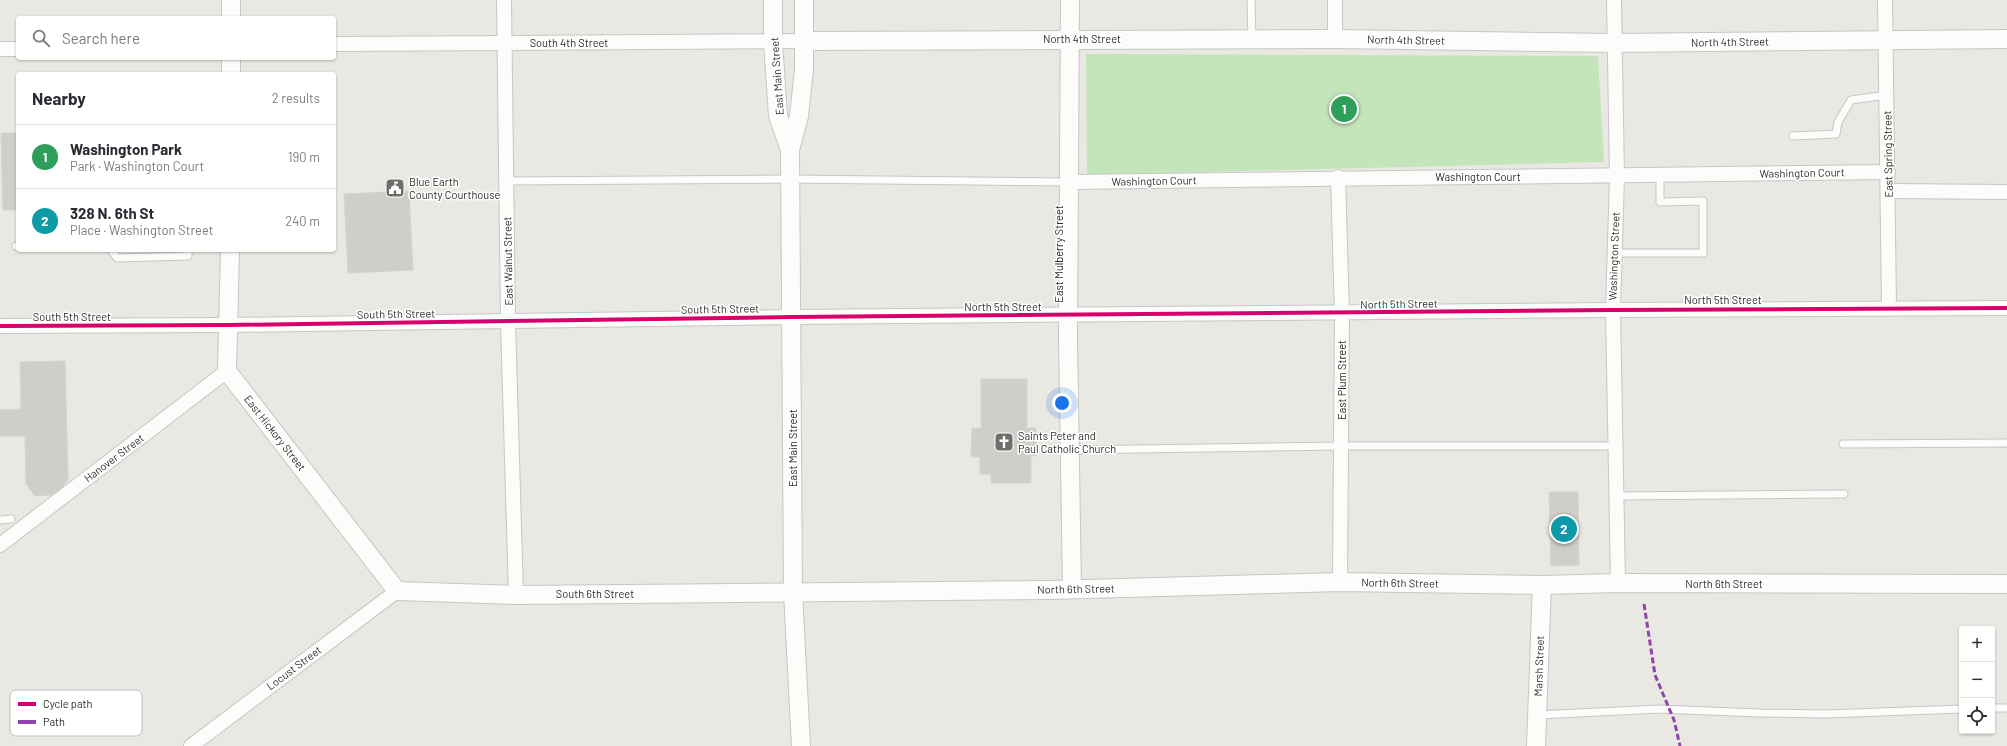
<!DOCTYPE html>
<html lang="en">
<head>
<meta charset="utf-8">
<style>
	:root { --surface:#fff; --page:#f2f2f3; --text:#2b2b33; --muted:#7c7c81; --line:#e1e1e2; --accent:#6e6e6c }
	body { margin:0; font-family:Barlow,sans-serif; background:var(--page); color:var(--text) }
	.controls { position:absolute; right:12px; bottom:12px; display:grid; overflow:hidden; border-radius:4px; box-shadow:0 1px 3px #0004 }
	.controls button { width:36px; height:36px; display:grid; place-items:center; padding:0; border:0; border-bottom:1px solid var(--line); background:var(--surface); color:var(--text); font:20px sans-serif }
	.you { position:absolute; left:1062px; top:403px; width:14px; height:14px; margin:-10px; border:3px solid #fff; border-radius:50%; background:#1a73e8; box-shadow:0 0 0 6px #1a73e833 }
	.badge { display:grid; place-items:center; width:26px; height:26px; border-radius:50%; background:var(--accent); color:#fff; font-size:13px; font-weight:700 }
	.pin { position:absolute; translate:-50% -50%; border:2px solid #fff; box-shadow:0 1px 4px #0006 }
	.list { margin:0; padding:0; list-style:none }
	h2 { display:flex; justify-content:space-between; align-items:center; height:52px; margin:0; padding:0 16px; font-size:17px }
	h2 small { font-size:13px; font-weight:400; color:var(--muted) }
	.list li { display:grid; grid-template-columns:26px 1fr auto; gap:12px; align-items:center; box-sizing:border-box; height:64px; padding:0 16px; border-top:1px solid var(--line) }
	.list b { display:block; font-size:15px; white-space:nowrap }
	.list p { margin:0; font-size:13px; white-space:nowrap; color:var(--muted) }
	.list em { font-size:13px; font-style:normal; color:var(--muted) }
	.icon { flex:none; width:22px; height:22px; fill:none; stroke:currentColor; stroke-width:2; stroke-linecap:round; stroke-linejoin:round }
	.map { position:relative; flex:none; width:2007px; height:746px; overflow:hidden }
	.search { position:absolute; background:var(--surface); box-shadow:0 1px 3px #0004; left:16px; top:16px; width:320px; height:44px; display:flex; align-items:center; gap:10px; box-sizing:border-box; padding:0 14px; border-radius:4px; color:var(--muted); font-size:15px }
	.panel { position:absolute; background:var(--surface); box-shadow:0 1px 3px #0004; left:16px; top:72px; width:320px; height:180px; border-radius:4px }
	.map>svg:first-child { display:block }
	.green { fill:#c4e5bc }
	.building { fill:#cfcec9; stroke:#d5d3ce }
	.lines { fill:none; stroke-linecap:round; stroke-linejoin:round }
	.service-casing { stroke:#c7c6c7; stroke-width:9 }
	.minor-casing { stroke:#c7c6c7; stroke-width:16 }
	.tertiary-casing { stroke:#c7c6c7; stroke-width:20 }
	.service { stroke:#fcfcfb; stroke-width:7 }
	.minor { stroke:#fcfcfb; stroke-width:14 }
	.tertiary { stroke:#fcfcfb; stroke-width:18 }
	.quiet { stroke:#8e44ad; stroke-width:3; stroke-dasharray:6 3; stroke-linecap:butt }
	.cycleway-casing { stroke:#fff; stroke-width:6 }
	.cycleway { stroke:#d6006c; stroke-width:4 }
	.labels { text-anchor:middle; stroke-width:3; stroke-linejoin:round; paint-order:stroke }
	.street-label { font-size:11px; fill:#2c2c2c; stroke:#fff }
	.poi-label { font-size:11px; fill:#2c2c2c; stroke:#fff; text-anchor:start }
	.key { fill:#fff; stroke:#c0c0c0; stroke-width:1 }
	.key-label { font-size:11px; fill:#2c2c2c }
</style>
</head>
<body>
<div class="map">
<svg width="2007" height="746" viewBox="0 0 2007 746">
	<rect width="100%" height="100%" fill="#eae8e2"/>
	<polygon class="green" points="1086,54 1598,56 1604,162 1087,175"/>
	<g class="building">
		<polygon points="1,133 18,133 18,210 3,210"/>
		<polygon points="409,191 413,270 348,273 344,194"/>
		<polygon points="65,361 68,480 63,486 52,495 35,496 26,484 25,436 0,436 0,410 21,409 20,362"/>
		<polygon points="981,379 1027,379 1027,428 1036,428 1036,456 1031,456 1031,483 991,483 991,474 980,474 980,457 971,457 972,428 981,428"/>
		<polygon points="1549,492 1578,492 1579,565 1551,566"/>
	</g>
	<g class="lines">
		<g class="service-casing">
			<g id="service">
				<polyline points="1251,0 1252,39"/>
				<polyline points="1793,136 1836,134 1838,122 1851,100 1887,95"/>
				<polyline points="507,181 790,179 1069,182"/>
				<polyline points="16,246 18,246"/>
				<polyline points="111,250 117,258 188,256 188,250"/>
				<polyline points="1615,253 1703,253 1703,201 1660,202 1660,176"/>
				<polyline points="1843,444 2007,443"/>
				<polyline points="1070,450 1341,446 1615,446"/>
				<polyline points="1616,496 1844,494"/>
				<polyline points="0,520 11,519"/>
				<polyline points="1992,708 2007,708"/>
				<polyline points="1538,715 1659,709 1759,713 1826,714 1962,709"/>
			</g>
		</g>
		<g class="minor-casing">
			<g id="minor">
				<polyline points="504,0 508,322 516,595"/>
				<polyline points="1335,0 1335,39"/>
				<polyline points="1614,0 1617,177 1613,310 1618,583"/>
				<polyline points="1885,0 1889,308"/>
				<polyline points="334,44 805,41"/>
				<polyline points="0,49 18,49"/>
				<polyline points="1338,177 1342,313 1340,582"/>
				<path d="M1069 182C1342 177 1615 177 1888 172"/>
				<polyline points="1888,191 2007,192"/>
				<polyline points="0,326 228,325 792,317 1613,310 2007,308"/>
				<polyline points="0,545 227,371"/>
				<polyline points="191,746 397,591"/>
			</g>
		</g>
		<g class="tertiary-casing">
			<g id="tertiary">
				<polyline points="231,0 231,18"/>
				<polyline points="773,0 773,42 778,116 790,150"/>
				<polyline points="1070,0 1068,338 1072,589"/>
				<polyline points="805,41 1335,39 1614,43 2007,39"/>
				<polyline points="231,58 231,74"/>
				<polyline points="230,250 227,371 397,591 516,595 1050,590 1340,582 1542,585 1618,583 2007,584"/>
				<polyline points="801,746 793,593 790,150 799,116 804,69 804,0"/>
				<polyline points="1536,746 1542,585"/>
			</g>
		</g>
		<use href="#service" class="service"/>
		<use href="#minor" class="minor"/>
		<use href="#tertiary" class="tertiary"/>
		<polyline class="quiet" points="1644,604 1655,675 1674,720 1680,746"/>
		<g class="cycleway-casing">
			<polyline id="cycleway" points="0,326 228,325 792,317 1613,310 2007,308"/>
		</g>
		<use href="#cycleway" class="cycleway"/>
	</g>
	<defs>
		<g id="civic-square" transform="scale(1)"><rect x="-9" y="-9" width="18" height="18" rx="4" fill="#6e6e6c" stroke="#fff"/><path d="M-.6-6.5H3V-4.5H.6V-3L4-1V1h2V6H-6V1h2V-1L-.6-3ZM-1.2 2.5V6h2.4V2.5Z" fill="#fff"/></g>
		<g id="church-square" transform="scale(1)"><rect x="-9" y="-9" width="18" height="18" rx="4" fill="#6e6e6c" stroke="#fff"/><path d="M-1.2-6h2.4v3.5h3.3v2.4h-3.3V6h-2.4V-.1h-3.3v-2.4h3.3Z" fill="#fff"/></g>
	</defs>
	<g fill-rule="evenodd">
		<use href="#civic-square" x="395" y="188"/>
		<use href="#church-square" x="1004" y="442"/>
	</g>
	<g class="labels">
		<g class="street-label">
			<text x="1082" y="43">North 4th Street</text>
			<text transform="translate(1406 40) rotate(1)" y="4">North 4th Street</text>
			<text transform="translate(1730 42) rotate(-1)" y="4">North 4th Street</text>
			<text x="569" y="47">South 4th Street</text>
			<text transform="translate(777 76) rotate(-94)" y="4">East Main Street</text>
			<text transform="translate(1888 154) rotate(-91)" y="4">East Spring Street</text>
			<text transform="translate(1802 173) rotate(-1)" y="4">Washington Court</text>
			<text x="1478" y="181">Washington Court</text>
			<text transform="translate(1154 181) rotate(-1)" y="4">Washington Court</text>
			<text transform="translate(1059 254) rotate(-90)" y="4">East Mulberry Street</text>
			<text transform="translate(1614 256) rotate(-88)" y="4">Washington Street</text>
			<text transform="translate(508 261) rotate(-91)" y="4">East Walnut Street</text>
			<text x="1723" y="304">North 5th Street</text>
			<text transform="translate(1399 304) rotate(-1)" y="4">North 5th Street</text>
			<text x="1003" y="311">North 5th Street</text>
			<text transform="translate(720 309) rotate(-1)" y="4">South 5th Street</text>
			<text transform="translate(396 314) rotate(-1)" y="4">South 5th Street</text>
			<text x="72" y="321">South 5th Street</text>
			<text transform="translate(1342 380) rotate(-90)" y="4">East Plum Street</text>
			<text transform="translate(275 433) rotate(52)" y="4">East Hickory Street</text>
			<text transform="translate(793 448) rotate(-90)" y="4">East Main Street</text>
			<text transform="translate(114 458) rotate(-37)" y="4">Hanover Street</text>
			<text transform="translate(1400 583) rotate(1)" y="4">North 6th Street</text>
			<text x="1724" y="588">North 6th Street</text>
			<text transform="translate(1076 589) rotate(-1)" y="4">North 6th Street</text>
			<text x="595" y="598">South 6th Street</text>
			<text transform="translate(1539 666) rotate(-88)" y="4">Marsh Street</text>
			<text transform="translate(294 668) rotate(-37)" y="4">Locust Street</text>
		</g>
		<g class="poi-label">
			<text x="409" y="186">Blue Earth<tspan x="409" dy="13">County Courthouse</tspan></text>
			<text x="1018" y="440">Saints Peter and<tspan x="1018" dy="13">Paul Catholic Church</tspan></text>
		</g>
	</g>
	<rect x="10" y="690" width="132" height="46" rx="6" class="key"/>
	<rect x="18" y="702" width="18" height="4" fill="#d6006c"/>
	<rect x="18" y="720" width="18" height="4" fill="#8e44ad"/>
	<g class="key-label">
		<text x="43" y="708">Cycle path</text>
		<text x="43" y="726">Path</text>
	</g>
</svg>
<div class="controls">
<button>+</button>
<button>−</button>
<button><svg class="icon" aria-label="locate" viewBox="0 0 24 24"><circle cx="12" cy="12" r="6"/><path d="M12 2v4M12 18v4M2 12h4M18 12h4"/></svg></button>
</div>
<div class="you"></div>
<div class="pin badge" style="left:1344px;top:109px;background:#2e9e5b">1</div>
<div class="pin badge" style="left:1564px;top:529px;background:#0f9aa8">2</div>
<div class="search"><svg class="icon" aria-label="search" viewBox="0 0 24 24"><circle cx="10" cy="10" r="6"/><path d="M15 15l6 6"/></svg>Search here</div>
<section class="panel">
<h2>Nearby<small>2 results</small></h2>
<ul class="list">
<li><span class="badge" style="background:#2e9e5b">1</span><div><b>Washington Park</b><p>Park · Washington Court</p></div><em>190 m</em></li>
<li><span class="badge" style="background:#0f9aa8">2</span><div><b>328 N. 6th St</b><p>Place · Washington Street</p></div><em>240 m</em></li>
</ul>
</section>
</div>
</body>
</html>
